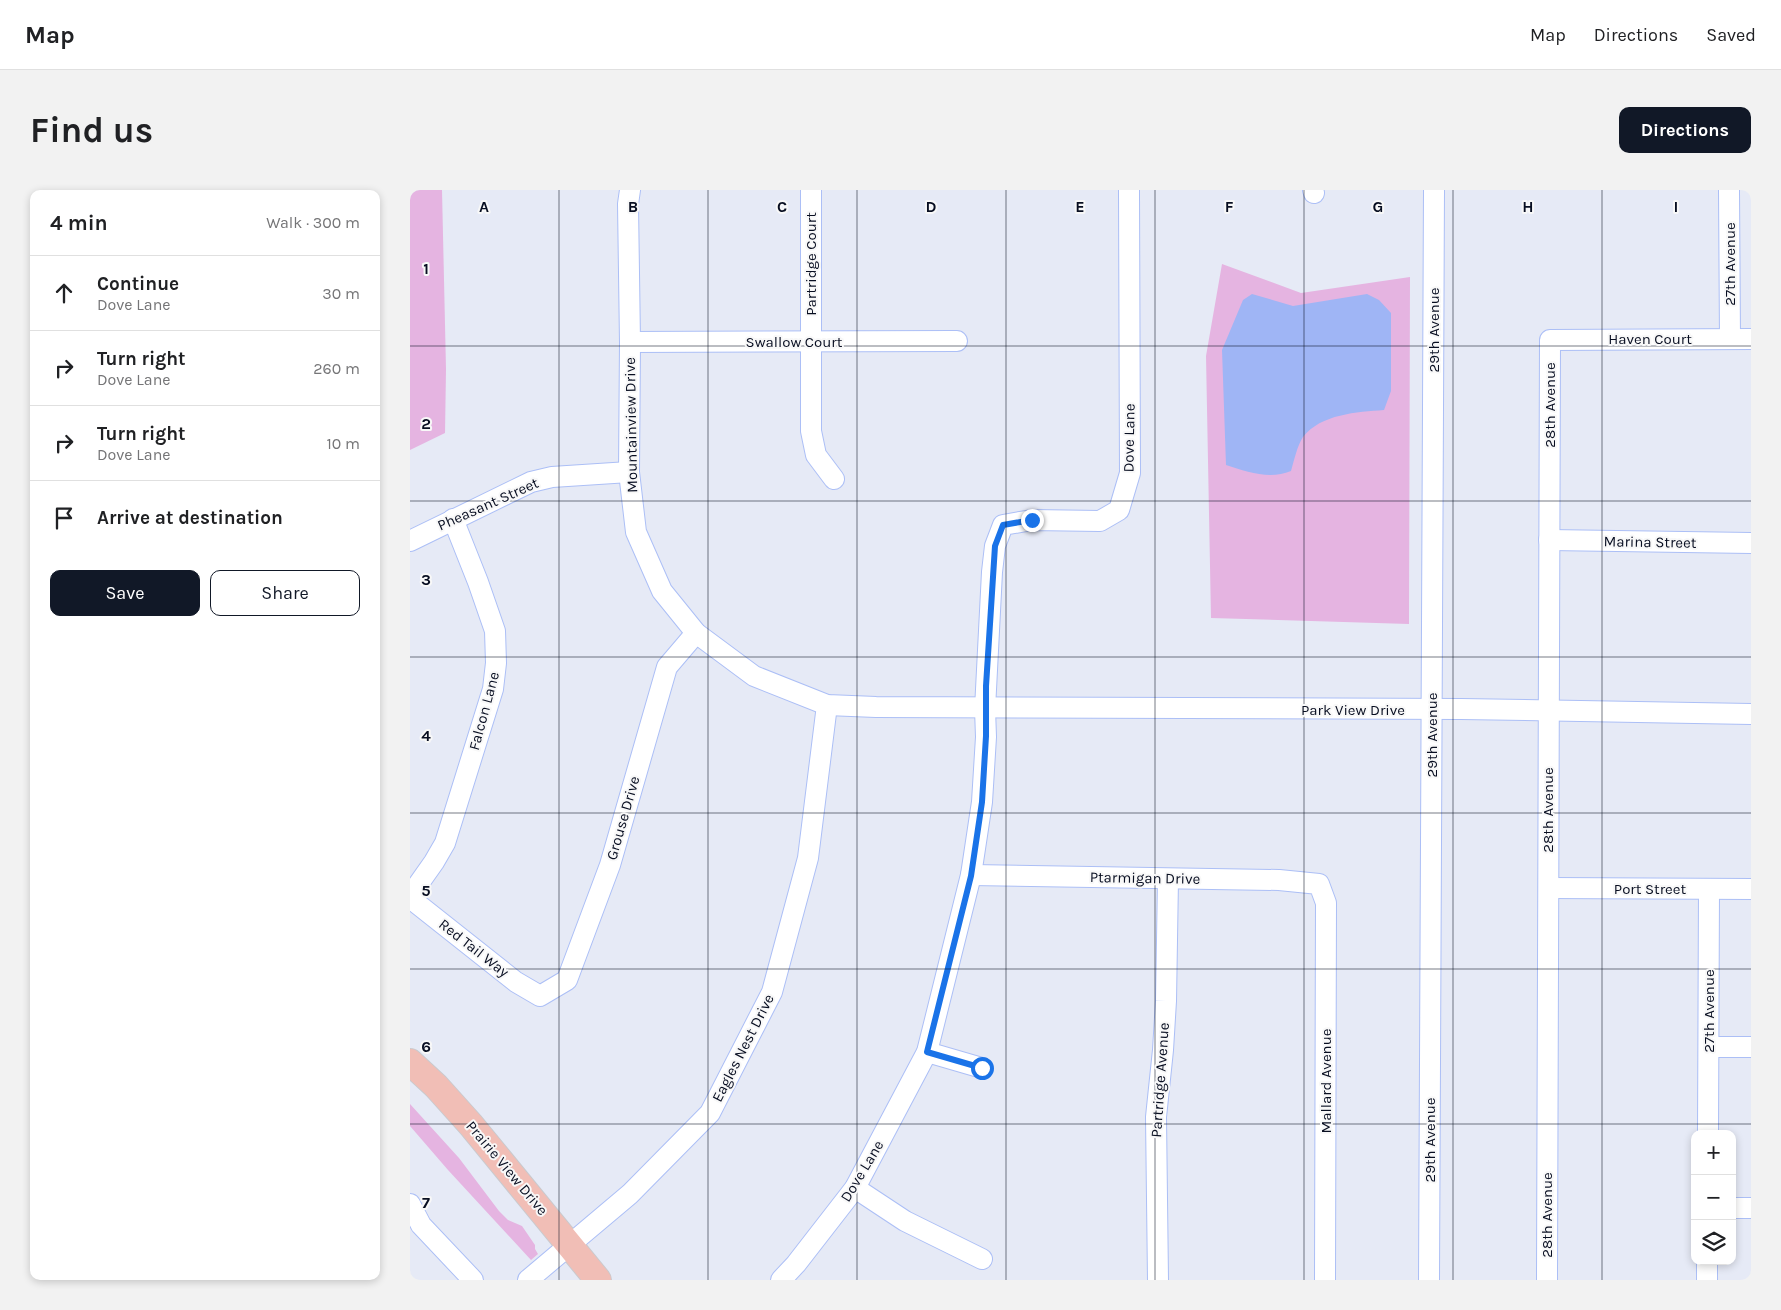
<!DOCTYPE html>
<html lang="en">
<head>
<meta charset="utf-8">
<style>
	:root { --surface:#fff; --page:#f2f2f2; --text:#202124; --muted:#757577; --line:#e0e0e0; --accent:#111827 }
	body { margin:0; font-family:Karla,sans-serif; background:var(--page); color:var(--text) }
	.controls { position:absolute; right:15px; bottom:15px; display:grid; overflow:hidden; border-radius:10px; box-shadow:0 2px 8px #0003 }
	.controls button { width:45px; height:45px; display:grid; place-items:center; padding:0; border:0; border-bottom:1px solid var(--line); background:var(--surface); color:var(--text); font:25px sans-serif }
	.stop { position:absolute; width:15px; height:15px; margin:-11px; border:4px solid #1a73e8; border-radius:50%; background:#fff }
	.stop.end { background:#1a73e8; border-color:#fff; box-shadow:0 1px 5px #0008 }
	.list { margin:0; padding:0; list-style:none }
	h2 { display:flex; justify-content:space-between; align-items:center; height:65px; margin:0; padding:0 20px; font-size:21px }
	h2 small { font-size:16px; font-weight:400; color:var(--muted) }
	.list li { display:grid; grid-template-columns:32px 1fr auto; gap:15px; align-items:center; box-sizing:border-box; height:75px; padding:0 20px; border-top:1px solid var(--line) }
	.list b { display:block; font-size:19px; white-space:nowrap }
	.list p { margin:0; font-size:16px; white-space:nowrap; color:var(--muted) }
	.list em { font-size:16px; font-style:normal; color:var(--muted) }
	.actions { display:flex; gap:10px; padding:15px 20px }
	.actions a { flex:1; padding:11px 0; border:1px solid var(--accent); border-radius:10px; text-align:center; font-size:18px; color:var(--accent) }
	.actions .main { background:var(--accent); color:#fff }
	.icon { flex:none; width:28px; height:28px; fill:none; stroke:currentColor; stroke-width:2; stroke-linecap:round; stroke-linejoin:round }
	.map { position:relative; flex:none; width:1341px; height:1090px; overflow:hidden; border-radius:10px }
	header { display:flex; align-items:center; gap:30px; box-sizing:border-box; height:70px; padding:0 25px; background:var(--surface); border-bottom:1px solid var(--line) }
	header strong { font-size:24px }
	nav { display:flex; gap:28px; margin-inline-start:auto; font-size:18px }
	.intro { display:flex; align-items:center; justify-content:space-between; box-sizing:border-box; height:120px; padding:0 30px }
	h1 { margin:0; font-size:35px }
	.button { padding:12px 22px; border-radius:10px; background:var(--accent); color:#fff; font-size:18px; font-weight:700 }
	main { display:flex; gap:30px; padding:0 30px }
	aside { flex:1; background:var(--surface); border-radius:10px; box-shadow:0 2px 8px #0003 }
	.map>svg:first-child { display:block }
	.green { fill:#e5b4e1 }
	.water { fill:#9fb5f5 }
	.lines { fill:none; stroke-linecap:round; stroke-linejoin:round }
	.minor-casing { stroke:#acbff6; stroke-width:22 }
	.major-casing { stroke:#c9cace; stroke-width:28 }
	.minor { stroke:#fff; stroke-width:20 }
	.major { stroke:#f1beb6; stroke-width:26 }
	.route { stroke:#1a73e8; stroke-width:6 }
	.grid { fill:none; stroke:#080e21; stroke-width:1; stroke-opacity:0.55 }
	.labels { text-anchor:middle; stroke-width:4; stroke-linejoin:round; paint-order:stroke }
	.street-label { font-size:15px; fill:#080e21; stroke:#f8f8f8 }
	.grid-label { font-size:16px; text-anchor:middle; font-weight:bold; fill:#080e21; stroke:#f8f8f8; stroke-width:4; stroke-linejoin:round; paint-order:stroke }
</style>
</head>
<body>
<header>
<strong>Map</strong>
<nav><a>Map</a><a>Directions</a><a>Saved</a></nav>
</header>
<div class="intro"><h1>Find us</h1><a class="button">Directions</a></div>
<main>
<aside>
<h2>4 min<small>Walk · 300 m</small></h2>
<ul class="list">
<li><svg class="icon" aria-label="ahead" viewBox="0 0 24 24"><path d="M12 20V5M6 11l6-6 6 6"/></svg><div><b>Continue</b><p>Dove Lane</p></div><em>30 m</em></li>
<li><svg class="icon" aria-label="right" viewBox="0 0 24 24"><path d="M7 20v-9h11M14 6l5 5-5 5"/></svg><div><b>Turn right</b><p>Dove Lane</p></div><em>260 m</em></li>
<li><svg class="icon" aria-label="right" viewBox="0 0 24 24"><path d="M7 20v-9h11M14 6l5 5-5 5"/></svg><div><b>Turn right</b><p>Dove Lane</p></div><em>10 m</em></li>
<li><svg class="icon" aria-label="arrive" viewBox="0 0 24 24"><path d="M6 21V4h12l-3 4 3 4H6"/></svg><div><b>Arrive at destination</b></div></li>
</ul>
<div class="actions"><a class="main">Save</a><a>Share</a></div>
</aside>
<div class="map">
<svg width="1341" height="1090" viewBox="0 0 1341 1090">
	<rect width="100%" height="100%" fill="#e6eaf6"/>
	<g class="green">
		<polygon points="0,0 32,0 36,179 35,243 0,260"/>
		<polygon points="812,74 891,103 1000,87 999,434 801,428 796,166"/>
		<polygon points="0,914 49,968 89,1021 98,1030 112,1036 125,1055 125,1059 128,1064 121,1070 38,980 0,936"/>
	</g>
	<path class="water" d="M842 104 883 116 957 104 969 110 981 123V201L974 220C947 222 911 224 893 247 887 256 884 271 881 281 860 290 837 282 816 275L812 160 833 110Z"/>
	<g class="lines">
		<g class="minor-casing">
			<g id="minor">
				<polyline points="220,0 218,14 220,152 219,282 226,342 252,401 286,443 344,486 417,515 466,517 1051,519 1341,524"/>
				<polyline points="401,0 401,241 406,265 424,289"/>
				<polyline points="903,0 904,3"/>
				<polyline points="1319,0 1320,149"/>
				<polyline points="220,152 547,151"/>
				<polyline points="1139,350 1341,353"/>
				<polyline points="0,351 121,292 142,287 219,282"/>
				<polyline points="561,685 869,690 909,694 916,713 915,1090"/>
				<polyline points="1139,698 1341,699"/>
				<polyline points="0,706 24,672 35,653 83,499 86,473 85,441 68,392 43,329"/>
				<polyline points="0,708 106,792 130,806 157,790 200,675 257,477 286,443"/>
				<polyline points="1299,857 1341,857"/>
				<polyline points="517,862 572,878"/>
				<polyline points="1298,944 1299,699"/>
				<polyline points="445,998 495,1031 572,1069"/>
				<polyline points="0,1014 11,1035 63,1090"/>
				<polyline points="1322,1018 1341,1018"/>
				<polyline points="118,1090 220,1004 300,923 362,802 398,668 417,515"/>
				<polyline points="371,1090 386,1074 445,998 517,862 561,685 572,612 576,547 575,519 582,382 585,356 593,335 622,330 690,331 709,320 720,283 719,0"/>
				<polyline points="748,1090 746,927 753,860 756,811 758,689"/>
				<polyline points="1019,1090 1024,0"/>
				<polyline points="1137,1090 1140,150 1341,149"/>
				<polyline points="1297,1090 1297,1071"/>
			</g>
		</g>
		<g class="major-casing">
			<polyline id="major" points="0,872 26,896 61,935 188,1090"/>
		</g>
		<use href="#minor" class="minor"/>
		<use href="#major" class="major"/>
	</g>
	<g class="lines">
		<polyline class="route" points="572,878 517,862 561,686 572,612 576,546 576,496 585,356 593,335 622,330"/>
	</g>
	<path class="grid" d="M149 0V1090M298 0V1090M447 0V1090M596 0V1090M745 0V1090M894 0V1090M1043 0V1090M1192 0V1090M0 156H1341M0 311H1341M0 467H1341M0 623H1341M0 779H1341M0 934H1341"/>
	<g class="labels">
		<g class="street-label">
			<text transform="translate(401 74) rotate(-90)" y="5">Partridge Court</text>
			<text transform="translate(1320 74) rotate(-90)" y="5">27th Avenue</text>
			<text transform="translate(1024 140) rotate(-90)" y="5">29th Avenue</text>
			<text x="1240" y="154">Haven Court</text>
			<text x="384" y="157">Swallow Court</text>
			<text transform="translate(1140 215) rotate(-90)" y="5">28th Avenue</text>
			<text transform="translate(221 235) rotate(-91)" y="5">Mountainview Drive</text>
			<text transform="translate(719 248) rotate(-89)" y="5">Dove Lane</text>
			<text transform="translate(78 314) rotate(-24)" y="5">Pheasant Street</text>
			<text transform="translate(1240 352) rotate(1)" y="5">Marina Street</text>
			<text x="943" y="525">Park View Drive</text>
			<text transform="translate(74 521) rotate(-75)" y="5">Falcon Lane</text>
			<text transform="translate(1022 545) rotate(-90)" y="5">29th Avenue</text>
			<text transform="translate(1138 620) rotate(-90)" y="5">28th Avenue</text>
			<text transform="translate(213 628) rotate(-74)" y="5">Grouse Drive</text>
			<text transform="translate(735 688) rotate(1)" y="5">Ptarmigan Drive</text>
			<text x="1240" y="704">Port Street</text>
			<text transform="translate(64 758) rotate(38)" y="5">Red Tail Way</text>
			<text transform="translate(1299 821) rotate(-90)" y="5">27th Avenue</text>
			<text transform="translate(333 858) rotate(-63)" y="5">Eagles Nest Drive</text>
			<text transform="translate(750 890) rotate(-86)" y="5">Partridge Avenue</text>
			<text transform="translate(916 891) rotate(-90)" y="5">Mallard Avenue</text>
			<text transform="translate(1020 950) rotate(-90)" y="5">29th Avenue</text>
			<text transform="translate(97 978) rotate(50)" y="5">Prairie View Drive</text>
			<text transform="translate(452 981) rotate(-59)" y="5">Dove Lane</text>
			<text transform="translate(1137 1025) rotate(-90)" y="5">28th Avenue</text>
		</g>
	</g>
	<g class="grid-label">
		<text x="74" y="22">A</text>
		<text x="223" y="22">B</text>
		<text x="372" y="22">C</text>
		<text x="521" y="22">D</text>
		<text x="670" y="22">E</text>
		<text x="819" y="22">F</text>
		<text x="968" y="22">G</text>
		<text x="1118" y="22">H</text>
		<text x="1266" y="22">I</text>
		<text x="16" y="84">1</text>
		<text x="16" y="239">2</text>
		<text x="16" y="395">3</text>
		<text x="16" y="551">4</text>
		<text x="16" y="706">5</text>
		<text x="16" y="862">6</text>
		<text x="16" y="1018">7</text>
	</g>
</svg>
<div class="controls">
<button>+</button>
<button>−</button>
<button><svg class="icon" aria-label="layers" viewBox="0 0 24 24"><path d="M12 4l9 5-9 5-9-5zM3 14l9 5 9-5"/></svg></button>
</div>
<div class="stop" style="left:572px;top:878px"></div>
<div class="stop end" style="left:622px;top:330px"></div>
</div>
</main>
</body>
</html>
